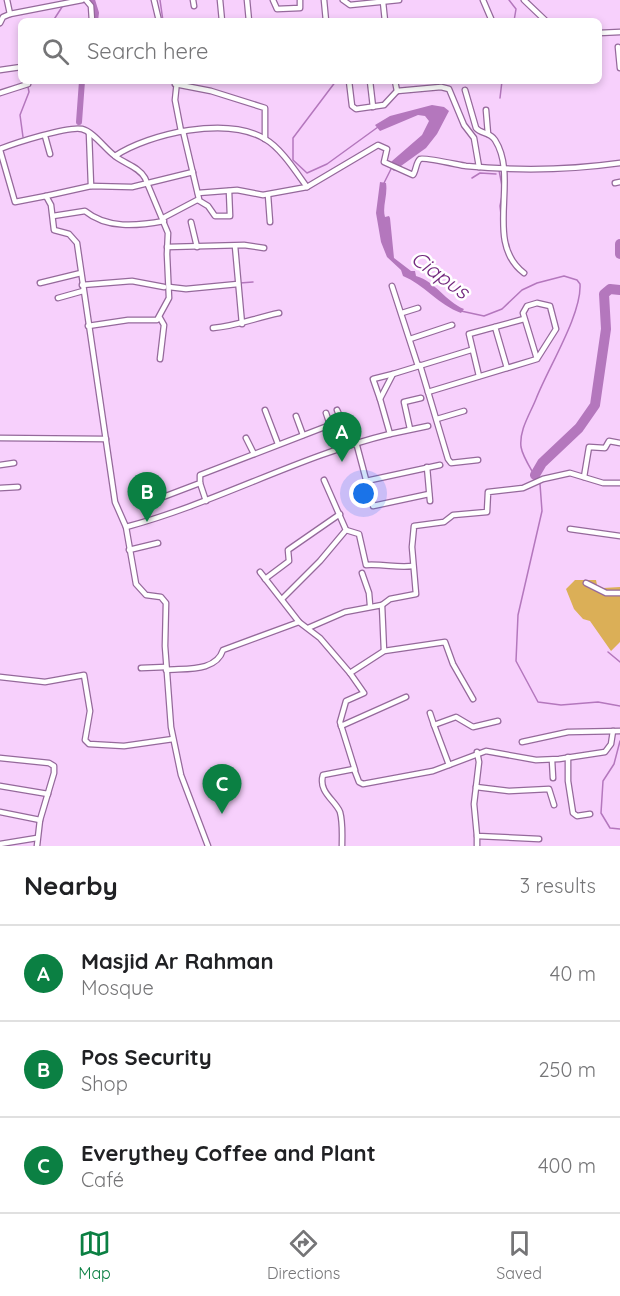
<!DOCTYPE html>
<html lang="en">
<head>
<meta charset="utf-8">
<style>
	:root { --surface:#fff; --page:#f2f2f2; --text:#202124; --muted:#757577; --line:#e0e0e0; --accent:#0b8043 }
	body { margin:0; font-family:Quicksand,sans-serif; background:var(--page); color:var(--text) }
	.you { position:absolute; left:364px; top:494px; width:21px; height:21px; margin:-15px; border:4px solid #fff; border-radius:50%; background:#1a73e8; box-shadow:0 0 0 9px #1a73e833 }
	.badge { display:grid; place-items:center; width:39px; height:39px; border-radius:50%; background:var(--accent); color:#fff; font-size:20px; font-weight:700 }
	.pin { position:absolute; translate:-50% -50px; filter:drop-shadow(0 2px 3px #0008) }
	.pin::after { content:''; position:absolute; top:32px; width:21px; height:18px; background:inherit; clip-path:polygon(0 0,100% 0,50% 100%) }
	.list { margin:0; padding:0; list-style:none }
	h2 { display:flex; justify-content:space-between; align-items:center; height:78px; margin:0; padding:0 24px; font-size:26px }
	h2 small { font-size:20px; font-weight:400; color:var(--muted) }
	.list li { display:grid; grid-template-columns:39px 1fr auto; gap:18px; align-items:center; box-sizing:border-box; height:96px; padding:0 24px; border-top:2px solid var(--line) }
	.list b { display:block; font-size:22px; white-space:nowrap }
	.list p { margin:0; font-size:20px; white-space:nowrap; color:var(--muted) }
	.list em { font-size:20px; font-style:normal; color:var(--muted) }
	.icon { flex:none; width:33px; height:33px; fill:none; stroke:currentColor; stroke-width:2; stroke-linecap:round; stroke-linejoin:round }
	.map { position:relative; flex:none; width:620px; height:846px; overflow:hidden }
	.search { position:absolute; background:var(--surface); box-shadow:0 3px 9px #0003; left:18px; right:18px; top:18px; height:66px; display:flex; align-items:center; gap:15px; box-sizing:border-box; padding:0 21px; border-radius:9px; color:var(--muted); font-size:22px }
	.sheet { height:366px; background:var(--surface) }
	nav { display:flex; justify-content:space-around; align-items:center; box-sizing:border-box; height:84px; border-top:2px solid var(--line); background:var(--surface); font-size:16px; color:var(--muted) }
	nav a { display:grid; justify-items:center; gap:3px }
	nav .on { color:var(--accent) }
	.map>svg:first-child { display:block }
	.green { fill:#dbaf57 }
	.water { fill:#b477bd }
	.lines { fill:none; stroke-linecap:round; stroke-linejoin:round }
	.stream { stroke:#b477bd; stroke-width:1.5 }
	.canal { stroke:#b477bd; stroke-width:6 }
	.river { stroke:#b477bd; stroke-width:10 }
	.street-casing { stroke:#95699b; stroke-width:7 }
	.street { stroke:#fff; stroke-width:4.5 }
	.labels { text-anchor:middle; stroke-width:5; stroke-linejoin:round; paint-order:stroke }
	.water-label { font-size:21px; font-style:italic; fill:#73287e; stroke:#fff }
</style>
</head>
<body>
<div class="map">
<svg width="620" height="846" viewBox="0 0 620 846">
	<rect width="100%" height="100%" fill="#f7d0fc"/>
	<polygon class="green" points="575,580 596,580 597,585 603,588 620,587 620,642 611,651 590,621 583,619 574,609 566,589"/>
	<g class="water">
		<polygon points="432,105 444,107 449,111 437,134 426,148 394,171 389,166 392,161 422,135 429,121 425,116 418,115 380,131 375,125 390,116"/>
		<path d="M380 182 386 183C388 195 382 207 385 217L389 216 390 218 394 258 411 271H415L416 276C436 282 445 301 464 309L461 313C439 305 423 284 403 276L401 270 387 257 381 242 376 213Z"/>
	</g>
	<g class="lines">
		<g class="stream">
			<polyline points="160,0 163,21"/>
			<polyline points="509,0 516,9 514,21"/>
			<polyline points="53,21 62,7"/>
			<polyline points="336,81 293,138 293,160 307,173 327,164 378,127"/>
			<polyline points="500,98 502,81"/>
			<polyline points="23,137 20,115 29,92 28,87"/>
			<polyline points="499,170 502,186"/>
			<polyline points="472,178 480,173 496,174"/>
			<polyline points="384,183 391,169"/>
			<polyline points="501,215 500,206 502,196"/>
			<polyline points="240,283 253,282"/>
			<path d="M461 311 484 316 502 309 522 290 537 283 564 276 577 280 580 284C582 314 548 368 536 399 530 414 519 430 521 447 523 458 532 470 537 480"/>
			<polyline points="540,484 542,511 518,615 516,661 538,702 561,705 598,702 620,706"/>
			<polyline points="608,652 620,662"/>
			<polyline points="620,741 614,764 603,781 601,813 610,828 620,829"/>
		</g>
		<g class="canal">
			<polyline points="92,0 96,13 95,21"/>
			<polyline points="79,122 82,81"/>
		</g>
		<g class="river">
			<polyline points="620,244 620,254"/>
			<polyline points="535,475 542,463 579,428 595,405 606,329 604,294 610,289 620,290"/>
		</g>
		<g class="street-casing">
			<g id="street">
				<polyline points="7,0 10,14"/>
				<polyline points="86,0 91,6 92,21"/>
				<polyline points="154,0 159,21"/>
				<polyline points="193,0 194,6"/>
				<polyline points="220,0 222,21"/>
				<polyline points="247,0 249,21"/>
				<polyline points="273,0 277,9 300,8 300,0"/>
				<polyline points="324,0 326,21"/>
				<polyline points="343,0 350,5 399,0"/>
				<polyline points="483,0 492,21"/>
				<polyline points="524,0 546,21"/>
				<polyline points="383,2 385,21"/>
				<polyline points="0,23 3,17 10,14 82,0"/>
				<polyline points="599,33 620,32"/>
				<polyline points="618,47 620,68"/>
				<polyline points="0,70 21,67"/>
				<polyline points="177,81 175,100 181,131"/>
				<polyline points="349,81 352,106 356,109 384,105 397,91 395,81"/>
				<polyline points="370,81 373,107"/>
				<polyline points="175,84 211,91 265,108 265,139"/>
				<path d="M465 90 476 128C481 134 490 132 495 140 520 179 483 242 524 273"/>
				<polyline points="397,91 441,87 449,89 464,125 474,138 479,167"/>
				<polyline points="0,93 28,84"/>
				<polyline points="486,110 488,134"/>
				<polyline points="89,133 91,186"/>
				<polyline points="45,136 50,154"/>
				<path d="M0 149C15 143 68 126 82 129 94 132 105 149 115 156 125 164 139 167 145 178L168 233 167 254 169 298 157 320H128L88 326"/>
				<polyline points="0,150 15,202 46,196 51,205 54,230 69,234 77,243 115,502 126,527 136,584 146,595 161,597 166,603 165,646 171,727 181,775 208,846"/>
				<path d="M115 156C150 133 227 116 265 139 281 148 296 172 307 187"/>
				<polyline points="615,183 620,182"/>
				<path d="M198 193 237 190 263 195 307 187 378 145 387 149 384 162 413 175C416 171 416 162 420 159 424 157 459 165 466 166 517 171 570 170 620 163"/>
				<polyline points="268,195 270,222"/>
				<polyline points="46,196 91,186 132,187 193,172"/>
				<polyline points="198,200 208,206 215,216 230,216 229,191"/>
				<path d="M53 216 85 211C107 229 137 226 164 221"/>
				<polyline points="163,218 199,199 183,131"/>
				<polyline points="191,222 197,247"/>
				<polyline points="235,246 242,324"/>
				<polyline points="167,247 244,245 264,248"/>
				<polyline points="40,283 81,273"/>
				<polyline points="82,285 132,281 164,287"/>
				<polyline points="392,286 418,366"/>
				<polyline points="169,287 186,289 238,284"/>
				<polyline points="58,298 83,291"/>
				<polyline points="402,313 418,308"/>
				<polyline points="495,327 507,368"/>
				<path d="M213 328C237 326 255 318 279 313"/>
				<polyline points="410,339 452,325"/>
				<polyline points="160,359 164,325 160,318"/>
				<polyline points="420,365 448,459 451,463 478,460"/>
				<polyline points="479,376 469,334 524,319"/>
				<polyline points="428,392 537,359 556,329 550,306 537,303 527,306 523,313 537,359"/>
				<polyline points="380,399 373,379 393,374"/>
				<polyline points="265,410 278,444"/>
				<polyline points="337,410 352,443"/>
				<polyline points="296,416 303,435"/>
				<polyline points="437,419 464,411"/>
				<polyline points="410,429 404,402 421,398"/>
				<polyline points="390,434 428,426"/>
				<polyline points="0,438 106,439"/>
				<polyline points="246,438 254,454"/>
				<polyline points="356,442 373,506 429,494"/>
				<polyline points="0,465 14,463"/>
				<polyline points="427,467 430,501"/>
				<polyline points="584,477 589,447 605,448 609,441 620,443"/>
				<polyline points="366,481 440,465"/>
				<polyline points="200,483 206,501"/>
				<polyline points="0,488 18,487"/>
				<polyline points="150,502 200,483 200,475 330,425 326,413"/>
				<path d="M126 527C216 503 299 456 390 434L380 399 393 374 471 350"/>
				<polyline points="570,529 620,536"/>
				<path d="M346 530 359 534 366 565C385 564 397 568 413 566"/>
				<polyline points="129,550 158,543"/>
				<polyline points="260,572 299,622 320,638 350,673"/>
				<polyline points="362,573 369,593 370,605"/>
				<polyline points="265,579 289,561 288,550 340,514"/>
				<polyline points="586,583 606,593 620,593"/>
				<polyline points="282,599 320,561 346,530 324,480"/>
				<polyline points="382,605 390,599 416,594 412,547 414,526 444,522 453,515 487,512 488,492 523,488 543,479 570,473 603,483 620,483"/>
				<polyline points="308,628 345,612 382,605 384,651"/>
				<polyline points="141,668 166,667"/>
				<path d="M166 670C186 668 216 672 223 650L299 622"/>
				<polyline points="0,677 45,682 84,675 90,711 85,740 89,744 124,746 173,739"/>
				<polyline points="430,713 434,725 456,717 473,727 498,721"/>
				<polyline points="434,725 449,765"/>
				<polyline points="341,726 406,697"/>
				<polyline points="522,742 568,732 620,731"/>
				<polyline points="477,752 479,762 474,804 477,836 539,839"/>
				<polyline points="568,757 568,781 573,813 577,816 590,814"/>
				<polyline points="0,758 49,763 54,766 54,773 40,820 37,846"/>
				<polyline points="552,760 553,778"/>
				<polyline points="355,770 340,722 346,701 364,693 350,673 384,651 445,642 453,664 473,699"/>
				<polyline points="0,786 48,794"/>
				<polyline points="476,787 509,791 549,789 554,805"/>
				<polyline points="0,812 40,820"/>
				<polyline points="0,844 37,838"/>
				<path d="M342 846C342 835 343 823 340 812 335 800 318 792 323 775L354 769 359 782 363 784 433 771 486 751 536 760 559 759 605 752 611 744 613 731"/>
				<polyline points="477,846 477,836"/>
			</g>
		</g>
		<use href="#street" class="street"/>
	</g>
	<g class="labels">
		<g class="water-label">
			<text transform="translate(440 275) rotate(36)" y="7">Ciapus</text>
		</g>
	</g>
</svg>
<div class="you"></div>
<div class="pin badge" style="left:342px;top:462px">A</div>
<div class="pin badge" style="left:147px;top:522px">B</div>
<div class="pin badge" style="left:222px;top:814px">C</div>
<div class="search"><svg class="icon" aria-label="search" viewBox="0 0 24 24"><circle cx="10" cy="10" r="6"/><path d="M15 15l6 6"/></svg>Search here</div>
</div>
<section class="sheet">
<h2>Nearby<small>3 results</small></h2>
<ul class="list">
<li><span class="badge">A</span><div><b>Masjid Ar Rahman</b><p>Mosque</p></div><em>40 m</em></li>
<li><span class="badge">B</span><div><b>Pos Security</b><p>Shop</p></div><em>250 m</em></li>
<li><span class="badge">C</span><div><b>Everythey Coffee and Plant</b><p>Café</p></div><em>400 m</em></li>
</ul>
</section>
<nav>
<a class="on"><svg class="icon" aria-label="map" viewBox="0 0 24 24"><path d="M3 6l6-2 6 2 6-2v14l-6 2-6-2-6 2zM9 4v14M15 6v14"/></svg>Map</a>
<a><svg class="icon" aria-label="directions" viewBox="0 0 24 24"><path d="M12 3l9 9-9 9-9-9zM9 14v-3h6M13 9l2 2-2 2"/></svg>Directions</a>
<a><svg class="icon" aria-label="saved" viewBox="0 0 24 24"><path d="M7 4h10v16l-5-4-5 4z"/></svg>Saved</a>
</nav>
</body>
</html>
